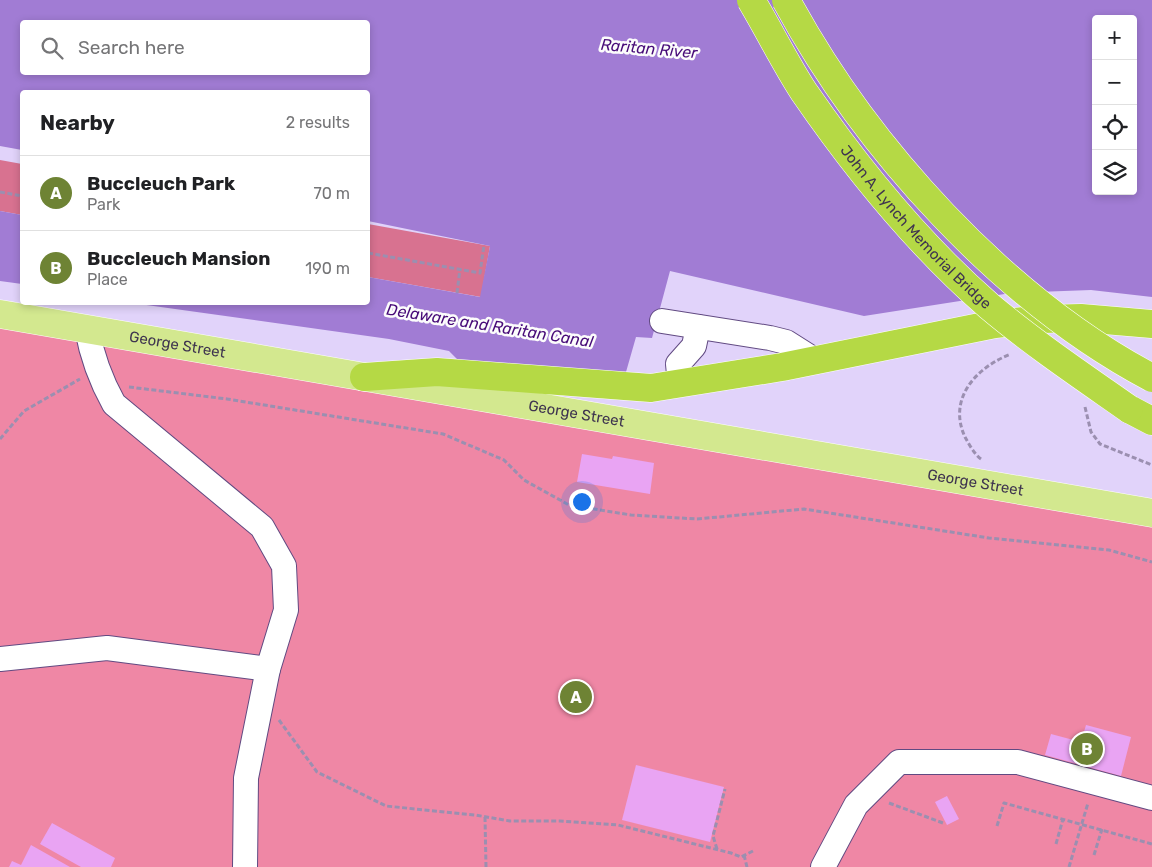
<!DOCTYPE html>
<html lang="en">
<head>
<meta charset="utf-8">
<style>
	:root { --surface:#fff; --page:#f6f6f6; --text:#202124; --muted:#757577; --line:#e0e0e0; --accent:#6e8334 }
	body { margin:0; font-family:Rubik,sans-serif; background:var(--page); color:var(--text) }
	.controls { position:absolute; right:15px; top:15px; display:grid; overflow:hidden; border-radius:5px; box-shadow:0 2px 8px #0003 }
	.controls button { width:45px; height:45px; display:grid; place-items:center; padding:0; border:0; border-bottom:1px solid var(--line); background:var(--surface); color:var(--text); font:25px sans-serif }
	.you { position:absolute; left:581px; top:501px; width:18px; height:18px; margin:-12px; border:4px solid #fff; border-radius:50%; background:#1a73e8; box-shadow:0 0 0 8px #1a73e833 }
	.badge { display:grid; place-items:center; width:32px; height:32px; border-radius:50%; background:var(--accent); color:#fff; font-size:16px; font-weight:700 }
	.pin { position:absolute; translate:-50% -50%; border:2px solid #fff; box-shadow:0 1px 5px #0006 }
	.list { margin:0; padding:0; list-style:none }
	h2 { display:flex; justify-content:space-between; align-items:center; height:65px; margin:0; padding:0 20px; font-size:21px }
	h2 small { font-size:16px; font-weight:400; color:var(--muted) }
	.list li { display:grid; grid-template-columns:32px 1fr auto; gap:15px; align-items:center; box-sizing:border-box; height:75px; padding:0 20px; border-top:1px solid var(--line) }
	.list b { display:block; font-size:19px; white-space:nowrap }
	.list p { margin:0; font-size:16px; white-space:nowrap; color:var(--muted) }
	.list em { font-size:16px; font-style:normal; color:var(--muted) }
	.icon { flex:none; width:28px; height:28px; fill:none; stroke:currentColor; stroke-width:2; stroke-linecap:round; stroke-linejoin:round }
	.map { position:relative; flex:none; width:1152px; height:867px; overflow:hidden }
	.search { position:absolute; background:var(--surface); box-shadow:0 2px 8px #0003; left:20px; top:20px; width:350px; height:55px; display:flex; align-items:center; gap:12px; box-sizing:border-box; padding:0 18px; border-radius:5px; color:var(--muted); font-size:19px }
	.panel { position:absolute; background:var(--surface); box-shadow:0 2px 8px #0003; left:20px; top:90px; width:350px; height:215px; border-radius:5px }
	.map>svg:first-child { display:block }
	.green { fill:#ef87a5 }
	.forest { fill:#d87290 }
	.water { fill:#a17cd4; fill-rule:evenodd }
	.building { fill:#e9a4f3 }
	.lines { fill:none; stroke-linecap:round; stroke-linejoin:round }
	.minor-casing { stroke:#614a82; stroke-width:26 }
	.major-casing { stroke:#fff; stroke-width:29 }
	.highway-casing { stroke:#fff; stroke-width:29 }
	.path { stroke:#9b8fb0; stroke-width:3; stroke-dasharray:5 2.5; stroke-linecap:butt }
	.minor { stroke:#fff; stroke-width:24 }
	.major { stroke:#d3e88f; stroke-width:28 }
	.highway { stroke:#b5d945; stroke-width:28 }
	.highway-bridge-casing { stroke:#fff; stroke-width:29; stroke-linecap:butt }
	.highway-bridge { stroke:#b5d945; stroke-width:28 }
	.labels { text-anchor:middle; stroke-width:5; stroke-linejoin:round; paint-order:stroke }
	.street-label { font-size:15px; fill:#3f354f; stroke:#fcfcfc }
	.water-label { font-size:16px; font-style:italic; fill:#470b78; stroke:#fcfcfc }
</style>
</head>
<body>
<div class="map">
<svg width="1152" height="867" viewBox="0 0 1152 867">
	<rect width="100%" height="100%" fill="#e1d3fa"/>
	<polygon class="green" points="0,327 1152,526 1152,867 0,867"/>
	<g class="forest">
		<polygon points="0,160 22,164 22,215 0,211"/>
		<polygon points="368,224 490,246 481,297 368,277"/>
	</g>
	<g class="water">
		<path d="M0 0H1152V297L1091 290 1011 293 864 316 670 271 652 338 636 337 626 372H604L459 361 449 351 389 339 132 303 368 302V277L480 297 490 246 368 221V92H22V150L0 146ZM1096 19H1133V191H1096ZM22 22H368V72H22Z"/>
		<polygon points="0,211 22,215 22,284 0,281"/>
	</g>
	<g class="building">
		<polygon points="582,454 612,459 613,456 654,463 650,494 577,482"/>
		<polygon points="1086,725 1131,737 1121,776 1045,755 1051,734 1081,742"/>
		<polygon points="636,765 724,787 710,842 622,820"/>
		<polygon points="947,796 959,819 947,825 935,802"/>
		<polygon points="52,823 115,858 111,867 81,867 40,844"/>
		<polygon points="31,845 70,867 9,867 12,861 21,865"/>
	</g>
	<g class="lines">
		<g class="minor-casing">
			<g id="minor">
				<polyline points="662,321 770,338 786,342 816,361"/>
				<path d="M87 329C92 357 100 379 114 404L262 527 284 566 286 610 268 669 246 778 245 867"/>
				<polyline points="680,384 678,364 694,346 698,327"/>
				<polyline points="0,659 107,648 268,669"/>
				<polyline points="823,867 856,805 899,762 1018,762 1152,798"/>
			</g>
		</g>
		<g class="major-casing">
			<g id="major">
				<path id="s1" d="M0 314 1152 513"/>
			</g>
		</g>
		<g class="highway-casing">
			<g id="highway">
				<polyline points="364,377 437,372 651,388 782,367 995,324 1042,319 1081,318 1152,324"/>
				<polyline points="1129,409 1152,421"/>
			</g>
		</g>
		<g class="path">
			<polyline points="0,192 22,196"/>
			<polyline points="368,253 480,273 484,245"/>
			<polyline points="457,293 460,269"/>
			<polyline points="129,387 227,399 443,434 504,460 524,480 569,505 631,515 697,519 804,509 989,538 1109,550 1152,562"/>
			<polyline points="1085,407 1091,432 1100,444 1152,465"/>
			<polyline points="0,439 24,411 80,379"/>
			<path d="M981 459C974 454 969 444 965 437 947 398 977 367 1011 354"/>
			<polyline points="279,720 317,772 386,806 475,815 510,821 560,821 618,825 731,853 741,857 755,850"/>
			<polyline points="889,803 943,823"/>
			<polyline points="485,817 486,867"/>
			<polyline points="997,826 1004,803 1152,844"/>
			<polyline points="1056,844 1063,819"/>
			<polyline points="717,849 713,836 725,789"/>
			<polyline points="744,855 747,867"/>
			<polyline points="1094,855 1102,829"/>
			<polyline points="1069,867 1088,803"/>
		</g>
		<use href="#minor" class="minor"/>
		<use href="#major" class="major"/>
		<use href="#highway" class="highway"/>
		<g class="highway-bridge-casing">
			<g id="highway-bridge">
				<path id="s2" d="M751 0C769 30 785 63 804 92 857 169 918 244 989 306 1033 343 1082 376 1129 409"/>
				<path d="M786 0C866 148 1003 299 1152 378"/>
			</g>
		</g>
		<use href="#highway-bridge" class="highway-bridge"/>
	</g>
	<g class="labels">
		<g class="street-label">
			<text dy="5" stroke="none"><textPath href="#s2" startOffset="282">John A. Lynch Memorial Bridge</textPath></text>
			<text dy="5" stroke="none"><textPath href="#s1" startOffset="180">George Street</textPath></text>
			<text dy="5" stroke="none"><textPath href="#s1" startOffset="585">George Street</textPath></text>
			<text dy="5" stroke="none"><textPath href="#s1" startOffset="990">George Street</textPath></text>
		</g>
		<g class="water-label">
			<text transform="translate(649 48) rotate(5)" y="6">Raritan River</text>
			<text transform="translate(490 325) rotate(9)" y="6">Delaware and Raritan Canal</text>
		</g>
	</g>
</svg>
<div class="controls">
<button>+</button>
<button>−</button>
<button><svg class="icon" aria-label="locate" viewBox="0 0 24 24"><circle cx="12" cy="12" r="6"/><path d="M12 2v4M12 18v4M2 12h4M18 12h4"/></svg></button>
<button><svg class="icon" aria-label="layers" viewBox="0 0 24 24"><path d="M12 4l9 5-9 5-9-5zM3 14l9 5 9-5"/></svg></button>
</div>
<div class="you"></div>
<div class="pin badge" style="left:576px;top:697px">A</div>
<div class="pin badge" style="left:1087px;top:749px">B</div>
<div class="search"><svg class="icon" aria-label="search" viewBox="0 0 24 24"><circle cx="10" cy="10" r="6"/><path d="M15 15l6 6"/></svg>Search here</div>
<section class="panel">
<h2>Nearby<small>2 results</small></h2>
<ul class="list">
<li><span class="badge">A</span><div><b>Buccleuch Park</b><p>Park</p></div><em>70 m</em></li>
<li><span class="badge">B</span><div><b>Buccleuch Mansion</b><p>Place</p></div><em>190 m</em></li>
</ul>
</section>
</div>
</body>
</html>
